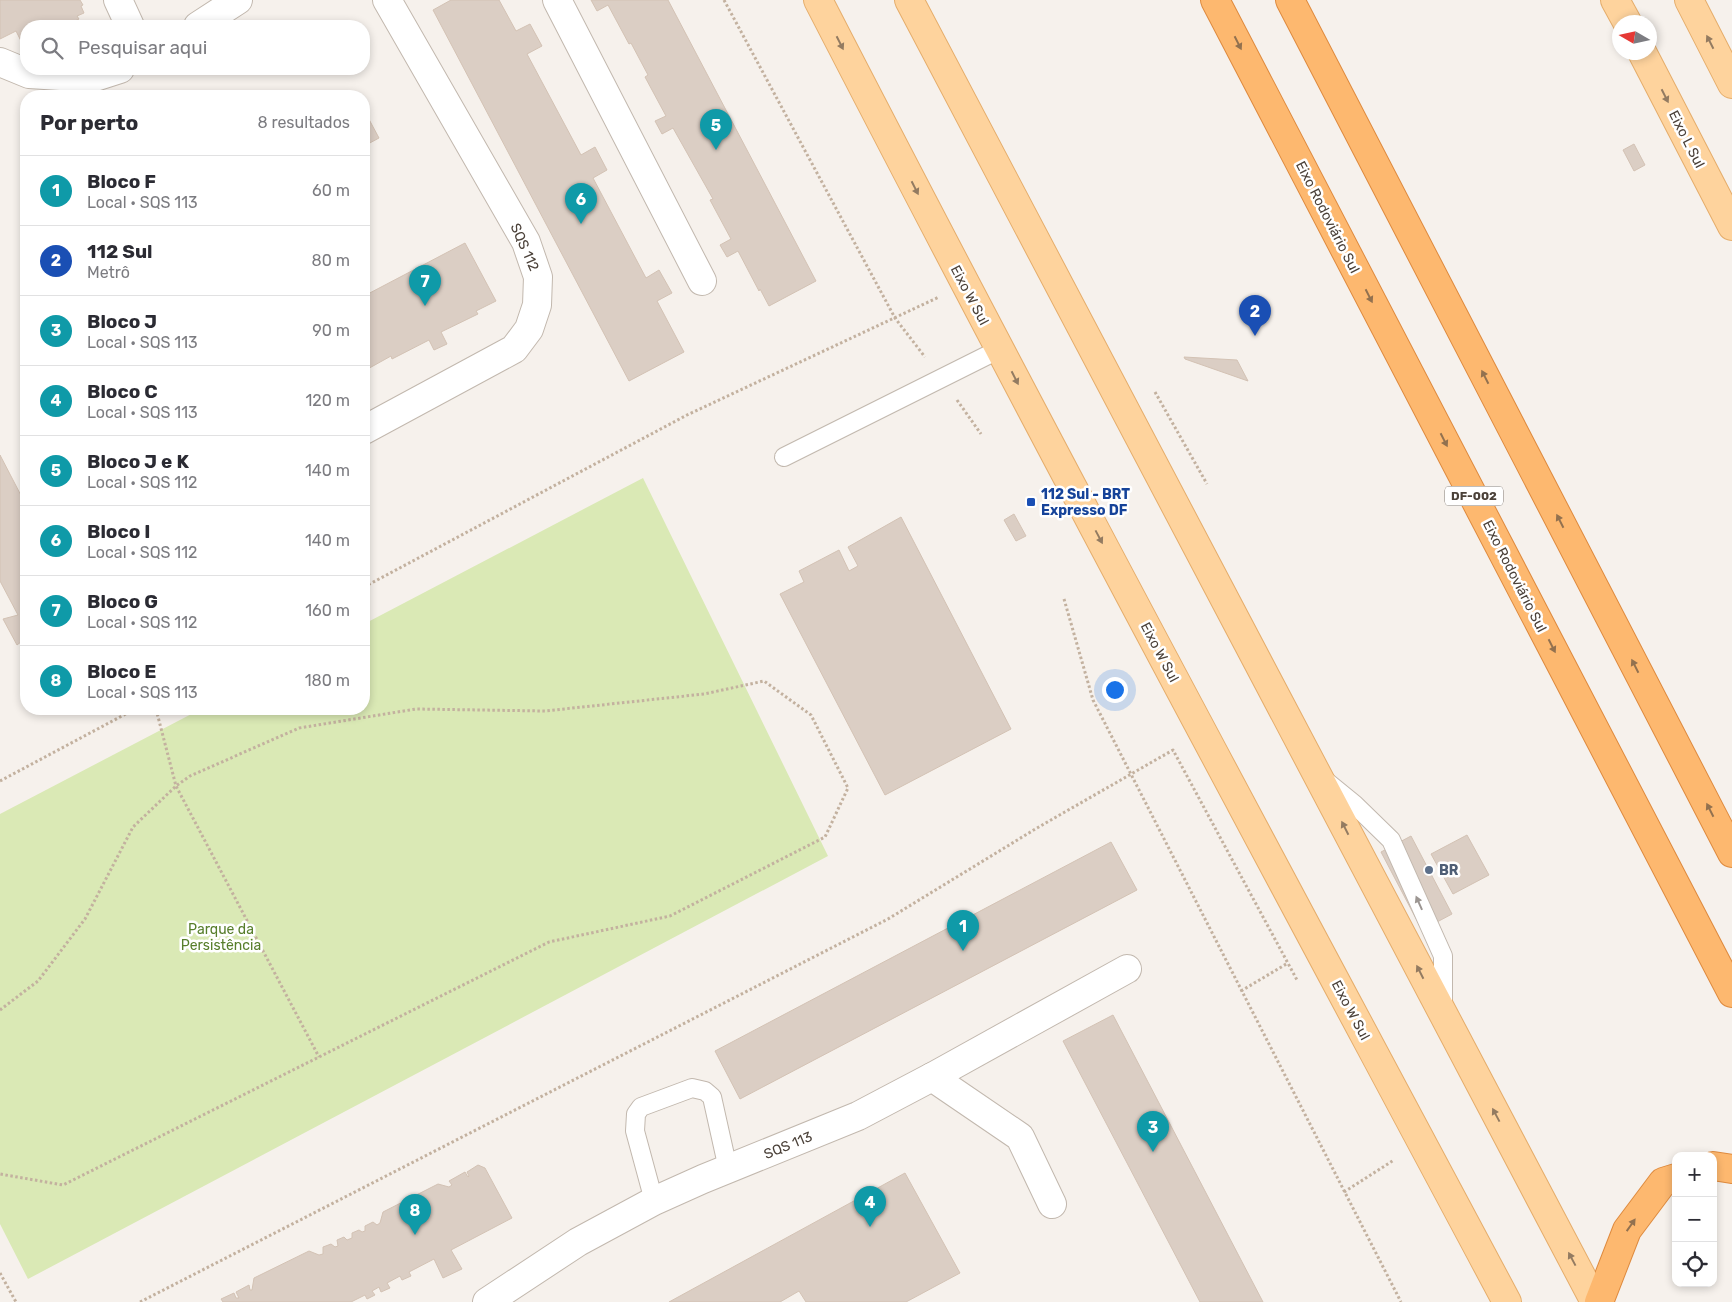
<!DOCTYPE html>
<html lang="pt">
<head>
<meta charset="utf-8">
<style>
	:root { --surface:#fff; --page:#f7f7f7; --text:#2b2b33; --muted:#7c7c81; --line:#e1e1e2; --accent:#f91f20 }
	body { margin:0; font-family:Rubik,sans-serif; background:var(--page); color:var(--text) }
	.controls { position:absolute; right:15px; bottom:15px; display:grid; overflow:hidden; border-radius:10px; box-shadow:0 2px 8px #0003 }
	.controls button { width:45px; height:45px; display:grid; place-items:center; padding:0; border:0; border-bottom:1px solid var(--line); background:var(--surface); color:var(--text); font:25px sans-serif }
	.compass { position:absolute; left:1612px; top:15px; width:45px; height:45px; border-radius:50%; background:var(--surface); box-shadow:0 2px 8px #0003; rotate:279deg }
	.you { position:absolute; left:1114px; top:689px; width:18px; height:18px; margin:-12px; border:4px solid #fff; border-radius:50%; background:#1a73e8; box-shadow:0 0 0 8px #1a73e833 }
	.badge { display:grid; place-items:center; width:32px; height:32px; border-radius:50%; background:var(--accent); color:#fff; font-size:16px; font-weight:700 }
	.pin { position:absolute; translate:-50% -41px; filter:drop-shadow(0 1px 2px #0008) }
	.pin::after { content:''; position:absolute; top:26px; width:18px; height:15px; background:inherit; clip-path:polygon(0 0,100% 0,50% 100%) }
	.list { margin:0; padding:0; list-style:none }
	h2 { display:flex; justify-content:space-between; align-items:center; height:65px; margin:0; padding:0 20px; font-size:21px }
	h2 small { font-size:16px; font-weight:400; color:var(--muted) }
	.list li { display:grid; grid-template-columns:32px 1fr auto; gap:15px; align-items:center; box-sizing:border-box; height:70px; padding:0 20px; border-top:1px solid var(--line) }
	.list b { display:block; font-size:19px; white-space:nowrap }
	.list p { margin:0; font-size:16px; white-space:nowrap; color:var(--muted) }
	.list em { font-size:16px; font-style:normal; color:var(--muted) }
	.icon { flex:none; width:28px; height:28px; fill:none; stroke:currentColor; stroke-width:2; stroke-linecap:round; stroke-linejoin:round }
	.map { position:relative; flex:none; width:1732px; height:1302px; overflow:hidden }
	.search { position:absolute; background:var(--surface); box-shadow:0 2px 8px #0003; left:20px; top:20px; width:350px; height:55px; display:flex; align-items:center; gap:12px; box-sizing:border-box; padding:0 18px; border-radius:20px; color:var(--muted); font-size:19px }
	.panel { position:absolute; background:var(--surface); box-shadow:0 2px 8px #0003; left:20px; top:90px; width:350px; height:625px; border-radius:20px }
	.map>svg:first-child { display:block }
	.green { fill:#dae9b5 }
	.building { fill:#dbcec4; stroke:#d3c2b4 }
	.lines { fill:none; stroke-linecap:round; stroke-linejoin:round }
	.lane-casing { stroke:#c2b8ae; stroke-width:20 }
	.street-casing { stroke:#c2b8ae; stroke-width:30 }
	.primary-casing { stroke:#e5ad6b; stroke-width:30 }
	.highway-casing { stroke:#de8a3e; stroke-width:30 }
	.path { stroke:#c3b19f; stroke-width:3; stroke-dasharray:2.5 2.5; stroke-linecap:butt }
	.lane { stroke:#fff; stroke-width:18 }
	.street { stroke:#fff; stroke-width:28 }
	.primary { stroke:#fed39d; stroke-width:28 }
	.highway { stroke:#fdb86f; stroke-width:28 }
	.oneway { fill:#937b61 }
	.oneway2 { fill:#92714f }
	.oneway3 { fill:#9c9692 }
	.transit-dot { fill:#1a4fb4; stroke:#fff; stroke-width:2 }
	.service-dot { fill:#5c6f8a; stroke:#fff; stroke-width:2 }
	.labels { text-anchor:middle; stroke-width:5; stroke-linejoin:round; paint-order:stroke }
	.shield { fill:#fff; stroke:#817a74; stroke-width:1 }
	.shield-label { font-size:12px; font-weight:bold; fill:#4b4139 }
	.street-label { font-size:14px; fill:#4b4139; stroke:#fff }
	.transit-label { font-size:14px; font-weight:bold; fill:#164399; stroke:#fff; text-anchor:start }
	.service-label { font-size:14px; font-weight:bold; fill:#4e5e75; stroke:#fff; text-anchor:start }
	.park-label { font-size:14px; fill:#577e2b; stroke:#fff }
</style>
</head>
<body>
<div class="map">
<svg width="1732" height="1302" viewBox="0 0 1732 1302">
	<rect width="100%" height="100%" fill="#f6f1ec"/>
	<polygon class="green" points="643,478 828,856 28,1279 0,1224 0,814 201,709 364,709 364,624"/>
	<g class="building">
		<polygon points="0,0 80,0 83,5 81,6 84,13 77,16 79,19 65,26 26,26 26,43 23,45 16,31 0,39"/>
		<polygon points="451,0 499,0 516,31 530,24 542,46 527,54 581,155 595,147 607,170 593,178 646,278 659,270 672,293 657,301 684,352 629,381 433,10"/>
		<polygon points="591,0 668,0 816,281 769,306 760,289 759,291 738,251 727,257 720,245 731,239 710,200 713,199 673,128 662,134 655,121 666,116 645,77 648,75 631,43 629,44 608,5 597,11"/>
		<polygon points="364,110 379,138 366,145 364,142"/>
		<polygon points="1634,144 1645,165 1634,171 1623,150"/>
		<polygon points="465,243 496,301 476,311 478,314 441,332 447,344 434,350 429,340 392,359 391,356 364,371 364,296"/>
		<polygon points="1184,357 1237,360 1248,381 1185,359"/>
		<polygon points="0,455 26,505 26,638 17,645 3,619 18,615 0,581"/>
		<polygon points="1014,514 1026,536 1016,541 1004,520"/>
		<polygon points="901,517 1011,729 885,795 780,594 804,582 799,571 839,550 849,571 858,566 848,547"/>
		<polygon points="1467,835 1489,875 1453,894 1431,854"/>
		<polygon points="1411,836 1452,914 1422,930 1381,852"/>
		<polygon points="1111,842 1137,890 740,1099 715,1051"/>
		<polygon points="1113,1015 1263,1302 1200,1302 1063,1041"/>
		<polygon points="478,1165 485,1168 512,1218 451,1250 462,1269 443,1278 434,1259 409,1272 411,1276 402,1280 400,1276 387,1283 390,1288 381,1292 379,1287 372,1291 375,1295 367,1299 365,1295 351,1302 223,1302 221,1299 234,1293 236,1298 239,1298 236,1292 249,1285 250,1290 252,1290 254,1278 309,1251 319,1255 323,1254 323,1247 331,1244 335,1247 338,1246 337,1240 344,1237 347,1240 352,1238 352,1233 359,1230 362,1232 365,1231 365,1226 373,1222 377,1225 380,1223 383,1212 438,1184 449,1187 452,1185 449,1181 465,1172 468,1177 469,1176 467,1172"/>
		<polygon points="905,1173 960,1273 906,1302 806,1302 799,1291 780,1302 669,1302"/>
	</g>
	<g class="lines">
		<g class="lane-casing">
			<g id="lane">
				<polyline points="784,457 1000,349"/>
				<polyline points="1327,782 1354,804 1391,840 1443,956 1443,1009"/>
				<polyline points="654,1201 635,1131 636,1114 641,1107 692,1088 705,1091 712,1097 728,1169"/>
			</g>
		</g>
		<g class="street-casing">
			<g id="street">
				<polyline points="118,0 130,26"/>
				<polyline points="557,0 702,281"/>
				<polyline points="198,26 238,0"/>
				<polyline points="0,62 29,74 92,78 120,69"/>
				<polyline points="364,430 514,349 529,329 537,305 538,277 526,242 387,0"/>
				<polyline points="932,1077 1127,969"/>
				<polyline points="487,1302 578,1242 654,1201 703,1179 858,1116 932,1077 1020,1137 1052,1204"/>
			</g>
		</g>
		<g class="primary-casing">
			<g id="primary">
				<path d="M818 0C1043 437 1276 869 1507 1302"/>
				<polyline points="909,0 1595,1302"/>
				<polyline points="1615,0 1627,22"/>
				<polyline points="1689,0 1732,84"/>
				<polyline points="1642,52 1732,226"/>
			</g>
		</g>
		<g class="highway-casing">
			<g id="highway">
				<polyline points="1215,0 1732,993"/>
				<polyline points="1290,0 1732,853"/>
				<polyline points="1713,1166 1732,1169"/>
				<polyline points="1599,1302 1627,1230 1663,1182 1676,1178"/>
			</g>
		</g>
		<g class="path">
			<polyline points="724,0 895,318 925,357"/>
			<polyline points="1155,392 1207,484"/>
			<polyline points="957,400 981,434"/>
			<polyline points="364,587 687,415 939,297"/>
			<polyline points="1064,599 1093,700 1401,1302"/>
			<polyline points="156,709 176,786 319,1057"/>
			<polyline points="0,781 135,709"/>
			<polyline points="1241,991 1288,963"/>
			<polyline points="0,1010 38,981 85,919 133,827 176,786 190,776 299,728 416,709 545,711 704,694 764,681 811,715 848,788 825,837 670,916 549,942 63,1185 0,1174"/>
			<polyline points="1344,1192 1394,1160"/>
			<polyline points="0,1273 16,1302"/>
			<polyline points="140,1302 888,919 1037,828 1173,750 1297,980"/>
		</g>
		<use href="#lane" class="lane"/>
		<use href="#street" class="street"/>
		<use href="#primary" class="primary"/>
		<use href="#highway" class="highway"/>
	</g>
	<defs><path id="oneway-solid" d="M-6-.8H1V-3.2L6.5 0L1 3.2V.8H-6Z" transform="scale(1.25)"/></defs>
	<g class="oneway">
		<use href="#oneway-solid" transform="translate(1710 42) rotate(-117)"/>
		<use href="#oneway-solid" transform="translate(840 43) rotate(63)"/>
		<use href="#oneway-solid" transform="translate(1665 96) rotate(63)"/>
		<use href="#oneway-solid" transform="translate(915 188) rotate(63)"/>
		<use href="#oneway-solid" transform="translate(1015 378) rotate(63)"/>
		<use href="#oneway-solid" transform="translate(1099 537) rotate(62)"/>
		<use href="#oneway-solid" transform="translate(1345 828) rotate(-117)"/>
		<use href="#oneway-solid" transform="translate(1420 972) rotate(-117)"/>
		<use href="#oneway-solid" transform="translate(1496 1115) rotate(-118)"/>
		<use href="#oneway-solid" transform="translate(1572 1259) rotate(-118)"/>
	</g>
	<g class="oneway2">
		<use href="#oneway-solid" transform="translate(1238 43) rotate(63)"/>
		<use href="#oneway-solid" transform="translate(1369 296) rotate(63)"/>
		<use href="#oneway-solid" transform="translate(1485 377) rotate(-117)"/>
		<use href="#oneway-solid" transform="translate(1444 440) rotate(63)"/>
		<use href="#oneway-solid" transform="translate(1560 521) rotate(-117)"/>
		<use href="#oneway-solid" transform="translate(1552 646) rotate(63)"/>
		<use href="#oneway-solid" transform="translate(1635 666) rotate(-117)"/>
		<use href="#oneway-solid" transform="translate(1710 810) rotate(-117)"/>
		<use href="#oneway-solid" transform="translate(1631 1225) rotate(-55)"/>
	</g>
	<use class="oneway3" href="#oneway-solid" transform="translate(1419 903) rotate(-114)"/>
	<rect class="transit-dot" x="1026" y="497" width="10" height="10" rx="2.5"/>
	<circle class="service-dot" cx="1429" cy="870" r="5"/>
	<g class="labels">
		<rect class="shield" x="1445" y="486.5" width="58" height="19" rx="4"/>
		<g class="shield-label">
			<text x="1474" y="500">DF-002</text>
		</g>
		<g class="street-label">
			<text transform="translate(1687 139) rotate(63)" y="5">Eixo L Sul</text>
			<text transform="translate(1328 217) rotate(63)" y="5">Eixo Rodoviário Sul</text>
			<text transform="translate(525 247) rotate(66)" y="5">SQS 112</text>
			<text transform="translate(970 295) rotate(62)" y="5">Eixo W Sul</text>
			<text transform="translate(1515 576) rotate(63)" y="5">Eixo Rodoviário Sul</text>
			<text transform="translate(1160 652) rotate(62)" y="5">Eixo W Sul</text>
			<text transform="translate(1351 1010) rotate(62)" y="5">Eixo W Sul</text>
			<text transform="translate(788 1145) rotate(-22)" y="5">SQS 113</text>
		</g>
		<g class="transit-label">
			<text x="1041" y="499">112 Sul - BRT<tspan x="1041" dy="16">Expresso DF</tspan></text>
		</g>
		<g class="service-label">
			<text x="1439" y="875">BR</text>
		</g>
		<g class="park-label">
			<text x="221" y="934">Parque da<tspan x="221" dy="16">Persistência</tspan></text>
		</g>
	</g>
</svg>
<div class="controls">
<button>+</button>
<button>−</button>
<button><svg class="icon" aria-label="locate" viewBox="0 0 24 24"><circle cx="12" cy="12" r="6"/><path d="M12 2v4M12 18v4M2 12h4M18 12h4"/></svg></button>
</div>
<svg class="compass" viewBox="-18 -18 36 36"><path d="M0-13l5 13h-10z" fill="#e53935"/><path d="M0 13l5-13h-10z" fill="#7c7c81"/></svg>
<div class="you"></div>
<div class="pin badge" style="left:963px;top:951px;background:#0f9aa8">1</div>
<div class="pin badge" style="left:1255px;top:336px;background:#1a4fb4">2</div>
<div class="pin badge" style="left:1153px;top:1152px;background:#0f9aa8">3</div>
<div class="pin badge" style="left:870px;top:1227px;background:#0f9aa8">4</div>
<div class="pin badge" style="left:716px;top:150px;background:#0f9aa8">5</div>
<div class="pin badge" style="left:581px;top:224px;background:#0f9aa8">6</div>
<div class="pin badge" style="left:425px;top:306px;background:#0f9aa8">7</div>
<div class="pin badge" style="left:415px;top:1235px;background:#0f9aa8">8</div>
<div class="search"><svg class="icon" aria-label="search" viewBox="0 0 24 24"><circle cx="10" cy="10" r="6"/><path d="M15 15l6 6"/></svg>Pesquisar aqui</div>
<section class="panel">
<h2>Por perto<small>8 resultados</small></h2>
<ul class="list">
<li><span class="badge" style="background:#0f9aa8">1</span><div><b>Bloco F</b><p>Local · SQS 113</p></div><em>60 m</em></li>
<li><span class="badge" style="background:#1a4fb4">2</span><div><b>112 Sul</b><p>Metrô</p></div><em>80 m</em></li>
<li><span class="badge" style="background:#0f9aa8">3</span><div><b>Bloco J</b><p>Local · SQS 113</p></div><em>90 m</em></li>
<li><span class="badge" style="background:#0f9aa8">4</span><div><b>Bloco C</b><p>Local · SQS 113</p></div><em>120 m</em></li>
<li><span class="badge" style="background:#0f9aa8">5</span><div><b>Bloco J e K</b><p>Local · SQS 112</p></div><em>140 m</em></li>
<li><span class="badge" style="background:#0f9aa8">6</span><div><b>Bloco I</b><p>Local · SQS 112</p></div><em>140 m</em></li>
<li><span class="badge" style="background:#0f9aa8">7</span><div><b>Bloco G</b><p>Local · SQS 112</p></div><em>160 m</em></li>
<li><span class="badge" style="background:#0f9aa8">8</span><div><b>Bloco E</b><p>Local · SQS 113</p></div><em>180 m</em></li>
</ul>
</section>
</div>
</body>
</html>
